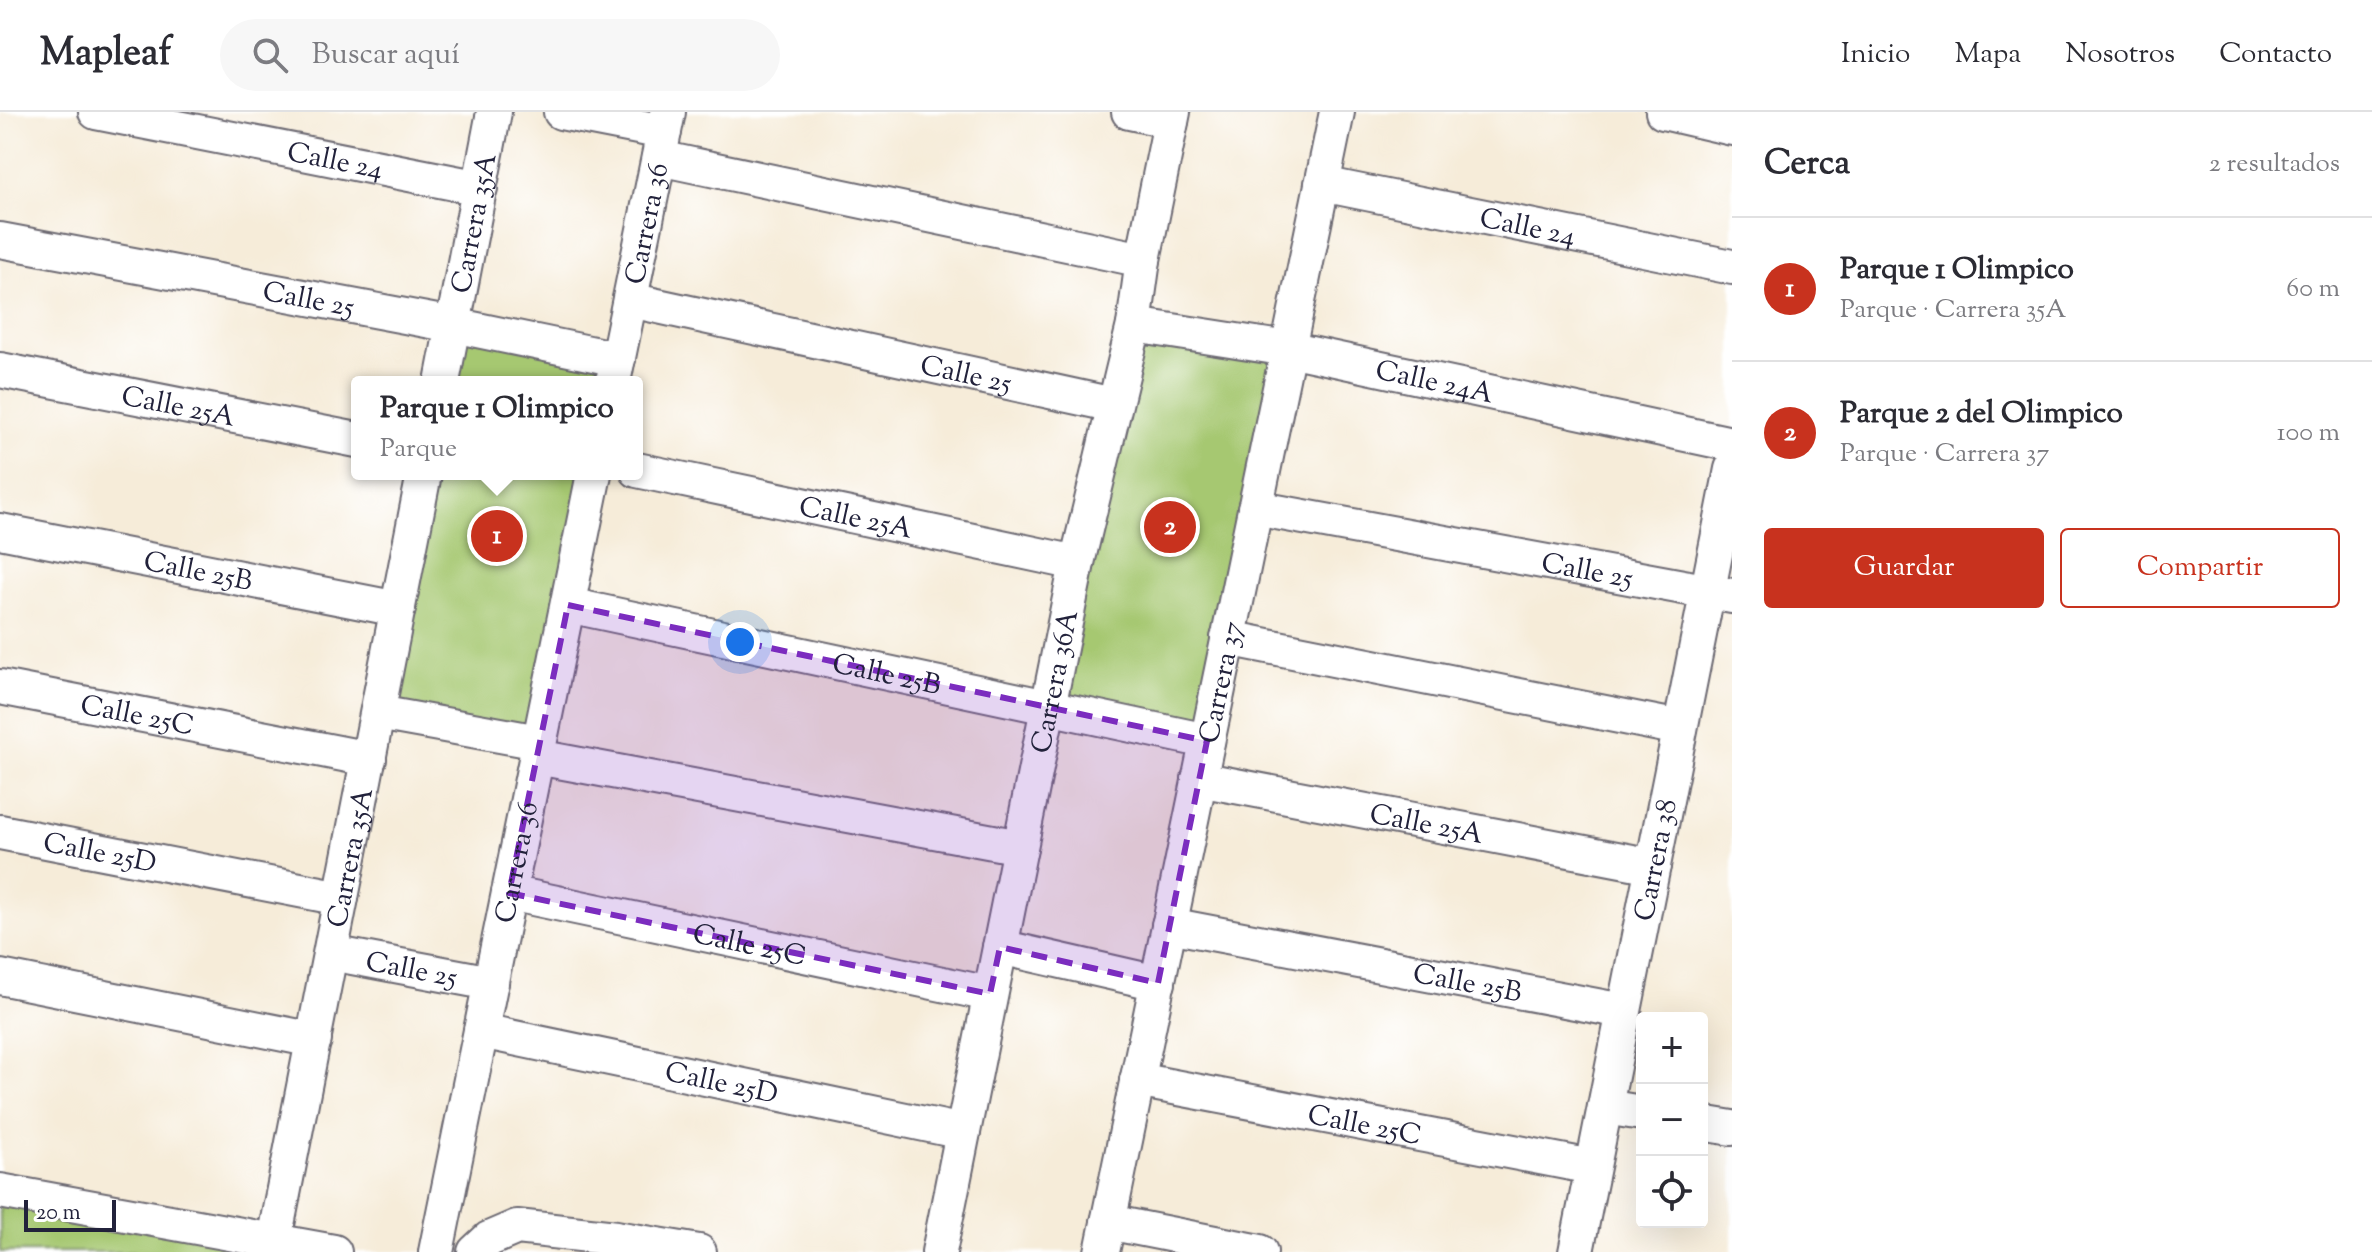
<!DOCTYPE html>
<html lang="es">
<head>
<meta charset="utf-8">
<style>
	:root { --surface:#fff; --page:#f7f7f7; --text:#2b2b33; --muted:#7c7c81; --line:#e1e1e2; --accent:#c8321e }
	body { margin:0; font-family:"Sorts Mill Goudy",serif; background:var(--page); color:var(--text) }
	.controls { position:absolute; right:24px; bottom:24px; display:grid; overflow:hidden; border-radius:8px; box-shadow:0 8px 32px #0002 }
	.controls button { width:72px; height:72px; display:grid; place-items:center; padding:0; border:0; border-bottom:2px solid var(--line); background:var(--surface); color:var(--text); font:40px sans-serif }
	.scale { position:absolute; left:24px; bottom:20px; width:92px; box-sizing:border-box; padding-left:8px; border:4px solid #22223b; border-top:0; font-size:22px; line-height:28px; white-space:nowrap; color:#22223b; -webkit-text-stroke:6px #fff; paint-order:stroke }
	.you { position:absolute; left:740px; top:530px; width:28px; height:28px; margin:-20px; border:6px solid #fff; border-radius:50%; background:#1a73e8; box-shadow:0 0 0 12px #1a73e833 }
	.badge { display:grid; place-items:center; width:52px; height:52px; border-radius:50%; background:var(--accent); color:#fff; font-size:26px; font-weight:700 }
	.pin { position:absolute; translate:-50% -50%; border:4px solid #fff; box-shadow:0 2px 8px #0006 }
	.popup { position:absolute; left:351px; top:264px; width:292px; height:104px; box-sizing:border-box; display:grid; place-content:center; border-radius:8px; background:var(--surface); filter:drop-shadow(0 2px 6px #0005); font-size:26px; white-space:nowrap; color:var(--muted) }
	.popup b { font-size:30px; color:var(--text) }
	.popup::after { content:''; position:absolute; left:50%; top:100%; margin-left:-16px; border:16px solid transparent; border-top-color:var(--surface) }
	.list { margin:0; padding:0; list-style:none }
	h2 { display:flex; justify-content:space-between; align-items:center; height:104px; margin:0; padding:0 32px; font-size:34px }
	h2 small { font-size:26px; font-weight:400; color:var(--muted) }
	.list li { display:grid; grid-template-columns:52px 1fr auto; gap:24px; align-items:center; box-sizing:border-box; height:144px; padding:0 32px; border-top:2px solid var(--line) }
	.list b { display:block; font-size:30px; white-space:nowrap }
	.list p { margin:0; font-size:26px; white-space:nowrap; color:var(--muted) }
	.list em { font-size:26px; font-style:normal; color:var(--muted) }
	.actions { display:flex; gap:16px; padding:24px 32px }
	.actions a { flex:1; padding:18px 0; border:2px solid var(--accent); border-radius:8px; text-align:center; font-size:28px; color:var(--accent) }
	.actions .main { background:var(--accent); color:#fff }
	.icon { flex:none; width:44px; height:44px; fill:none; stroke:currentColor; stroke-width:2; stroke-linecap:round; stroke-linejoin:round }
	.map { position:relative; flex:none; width:1732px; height:1140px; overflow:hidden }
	header { display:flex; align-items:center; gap:48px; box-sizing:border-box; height:112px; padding:0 40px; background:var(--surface); border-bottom:2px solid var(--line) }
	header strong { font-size:38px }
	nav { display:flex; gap:44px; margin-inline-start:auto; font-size:28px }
	.search { width:560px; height:72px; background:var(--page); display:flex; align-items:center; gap:20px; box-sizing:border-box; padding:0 28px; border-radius:44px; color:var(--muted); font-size:30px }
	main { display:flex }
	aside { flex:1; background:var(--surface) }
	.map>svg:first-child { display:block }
	.green { fill:#a6c871; stroke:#647556; stroke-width:2 }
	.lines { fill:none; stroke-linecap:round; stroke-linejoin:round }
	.minor-casing { stroke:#6c6972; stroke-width:38 }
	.minor { stroke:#fff; stroke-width:34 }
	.marked { fill:#7b2cbf; fill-opacity:0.2; stroke:#7b2cbf; stroke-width:6; stroke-dasharray:16 10; stroke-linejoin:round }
	.labels { text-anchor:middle; stroke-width:6; stroke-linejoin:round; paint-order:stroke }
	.street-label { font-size:28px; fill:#22223b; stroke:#fff }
</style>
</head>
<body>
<header>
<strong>Mapleaf</strong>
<div class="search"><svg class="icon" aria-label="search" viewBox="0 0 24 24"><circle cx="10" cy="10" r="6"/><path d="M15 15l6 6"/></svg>Buscar aquí</div>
<nav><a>Inicio</a><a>Mapa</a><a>Nosotros</a><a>Contacto</a></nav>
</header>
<main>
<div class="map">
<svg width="1732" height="1140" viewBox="0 0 1732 1140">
	<rect width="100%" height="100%" fill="#fff"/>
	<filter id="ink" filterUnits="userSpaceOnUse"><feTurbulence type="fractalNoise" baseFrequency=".0125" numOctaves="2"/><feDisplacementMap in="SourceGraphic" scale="16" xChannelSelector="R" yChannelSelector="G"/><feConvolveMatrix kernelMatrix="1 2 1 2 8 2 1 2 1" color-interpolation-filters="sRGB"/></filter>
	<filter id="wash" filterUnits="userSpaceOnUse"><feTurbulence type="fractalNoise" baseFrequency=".006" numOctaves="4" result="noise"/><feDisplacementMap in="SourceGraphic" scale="32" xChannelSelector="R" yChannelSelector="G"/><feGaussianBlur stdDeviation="1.8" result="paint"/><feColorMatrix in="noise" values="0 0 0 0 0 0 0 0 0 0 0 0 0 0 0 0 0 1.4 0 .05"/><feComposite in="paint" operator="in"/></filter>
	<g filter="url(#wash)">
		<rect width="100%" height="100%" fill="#f6ecd9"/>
		<g class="green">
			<polygon points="453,213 618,247 613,270 442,270"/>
			<polygon points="1134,213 1288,237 1207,629 1048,594"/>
			<polygon points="424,362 594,362 539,630 378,601"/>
			<polygon points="0,1085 290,1140 0,1140"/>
		</g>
	</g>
	<g filter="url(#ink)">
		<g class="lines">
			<g class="minor-casing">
				<g id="minor">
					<path id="s1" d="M96 0 480 76"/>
					<polyline points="561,0 664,20"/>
					<polyline points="1129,0 1171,9"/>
					<polyline points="1663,0 1732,16"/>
					<polyline points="659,46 1143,148"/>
					<path id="s2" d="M1322 72 1732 155"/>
					<path id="s3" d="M0 128 453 213 618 247"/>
					<path id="s4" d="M630 188 1114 293"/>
					<path id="s5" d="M1134 213 1288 237 1732 332"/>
					<path id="s6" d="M0 258 357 328"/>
					<path id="s7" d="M442 270 494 0"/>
					<path id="s8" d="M613 270 668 0"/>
					<path id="s9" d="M637 358 1077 451"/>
					<path id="s10" d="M1255 396 1732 484"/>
					<path id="s11" d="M0 419 398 497"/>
					<path id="s12" d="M568 493 1207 629"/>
					<polyline points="1228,526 1680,616"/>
					<path id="s13" d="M0 575 369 647"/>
					<polyline points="378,601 539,630"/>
					<polyline points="537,645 1020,735"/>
					<path id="s14" d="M1199 667 1653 754"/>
					<path id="s15" d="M0 720 341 786"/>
					<path id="s16" d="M509 781 990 882"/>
					<path id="s17" d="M1169 813 1623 899"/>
					<polyline points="1000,835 1158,871"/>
					<path id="s18" d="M331 841 491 871"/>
					<polyline points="0,865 314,928"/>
					<path id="s19" d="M481 919 963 1020"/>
					<path id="s20" d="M1137 968 1592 1055"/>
					<polyline points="1605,995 1642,1001"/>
					<polyline points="1702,1011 1732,1016"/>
					<polyline points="0,1079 334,1140"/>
					<polyline points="1108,1110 1260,1140"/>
					<path id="s21" d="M274 1128 424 362"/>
					<path id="s22" d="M436 1140 594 362"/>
					<polyline points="475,1140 489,1127 517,1115 616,1126 699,1140"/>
					<path id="s23" d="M939 1140 1077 451 1134 213 1143 148 1173 0"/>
					<path id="s24" d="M1102 1140 1337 0"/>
					<path id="s25" d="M1576 1140 1732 357"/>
				</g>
			</g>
			<use href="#minor" class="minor"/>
		</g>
	</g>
	<path class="marked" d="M568 493 1207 629 1158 871 1000 835 990 882 509 781Z"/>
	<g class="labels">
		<g class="street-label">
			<text dy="10" stroke="none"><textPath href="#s1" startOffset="244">Calle 24</textPath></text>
			<text dy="10" stroke="none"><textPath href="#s7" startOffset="162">Carrera 35A</textPath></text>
			<text dy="10" stroke="none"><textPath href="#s8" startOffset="162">Carrera 36</textPath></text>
			<text dy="10" stroke="none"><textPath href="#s2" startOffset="210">Calle 24</textPath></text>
			<text dy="10" stroke="none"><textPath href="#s3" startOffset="314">Calle 25</textPath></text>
			<text dy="10" stroke="none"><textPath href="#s4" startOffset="344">Calle 25</textPath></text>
			<text dy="10" stroke="none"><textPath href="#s5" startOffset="306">Calle 24A</textPath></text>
			<text dy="10" stroke="none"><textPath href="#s6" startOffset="182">Calle 25A</textPath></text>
			<text dy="10" stroke="none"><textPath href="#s9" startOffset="224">Calle 25A</textPath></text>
			<text dy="10" stroke="none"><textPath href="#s10" startOffset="338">Calle 25</textPath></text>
			<text dy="10" stroke="none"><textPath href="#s11" startOffset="202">Calle 25B</textPath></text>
			<text dy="10" stroke="none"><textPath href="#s12" startOffset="326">Calle 25B</textPath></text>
			<text dy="10" stroke="none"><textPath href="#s23" startOffset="582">Carrera 36A</textPath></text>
			<text dy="10" stroke="none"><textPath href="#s24" startOffset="582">Carrera 37</textPath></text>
			<text dy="10" stroke="none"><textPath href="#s13" startOffset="140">Calle 25C</textPath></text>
			<text dy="10" stroke="none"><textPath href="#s14" startOffset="232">Calle 25A</textPath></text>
			<text dy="10" stroke="none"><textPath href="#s15" startOffset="102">Calle 25D</textPath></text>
			<text dy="10" stroke="none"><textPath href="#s21" startOffset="390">Carrera 35A</textPath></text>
			<text dy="10" stroke="none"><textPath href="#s25" startOffset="400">Carrera 38</textPath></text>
			<text dy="10" stroke="none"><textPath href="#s22" startOffset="398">Carrera 36</textPath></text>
			<text dy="10" stroke="none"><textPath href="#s16" startOffset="246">Calle 25C</textPath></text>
			<text dy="10" stroke="none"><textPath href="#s18" startOffset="82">Calle 25</textPath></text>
			<text dy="10" stroke="none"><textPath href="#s17" startOffset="304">Calle 25B</textPath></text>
			<text dy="10" stroke="none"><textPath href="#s19" startOffset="246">Calle 25D</textPath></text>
			<text dy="10" stroke="none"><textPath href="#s20" startOffset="232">Calle 25C</textPath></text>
		</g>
	</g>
</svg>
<div class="controls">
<button>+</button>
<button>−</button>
<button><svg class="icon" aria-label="locate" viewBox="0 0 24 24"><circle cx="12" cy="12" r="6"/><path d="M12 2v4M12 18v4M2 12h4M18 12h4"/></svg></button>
</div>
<div class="scale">20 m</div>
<div class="you"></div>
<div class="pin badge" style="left:497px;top:424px">1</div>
<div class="popup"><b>Parque 1 Olimpico</b>Parque</div>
<div class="pin badge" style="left:1170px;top:415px">2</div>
</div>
<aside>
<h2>Cerca<small>2 resultados</small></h2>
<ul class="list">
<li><span class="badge">1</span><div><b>Parque 1 Olimpico</b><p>Parque · Carrera 35A</p></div><em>60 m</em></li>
<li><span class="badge">2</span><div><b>Parque 2 del Olimpico</b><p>Parque · Carrera 37</p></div><em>100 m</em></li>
</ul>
<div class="actions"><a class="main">Guardar</a><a>Compartir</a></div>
</aside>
</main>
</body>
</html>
